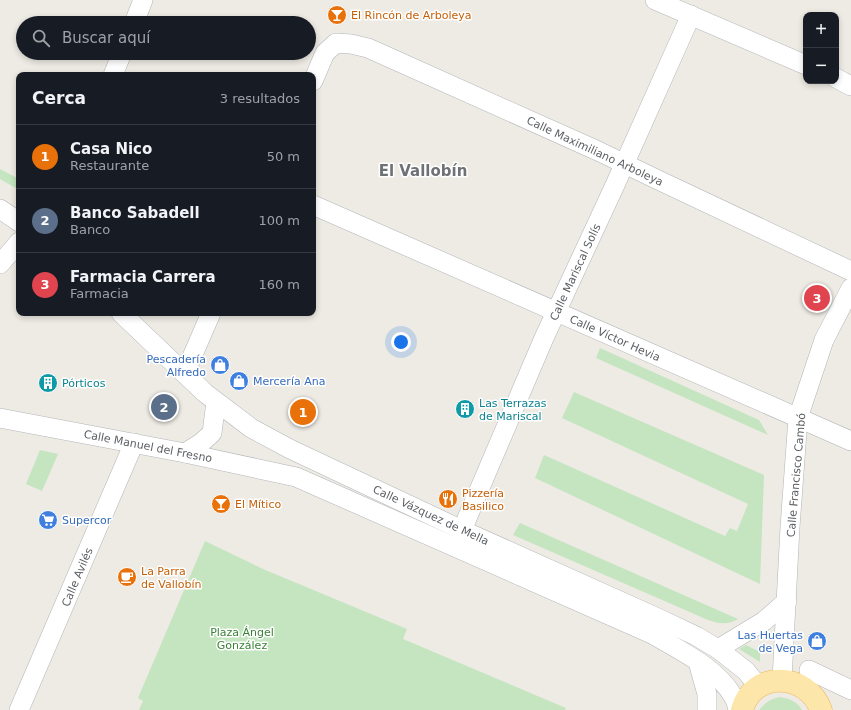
<!DOCTYPE html>
<html lang="es">
<head>
<meta charset="utf-8">
<style>
	:root { --surface:#171b24; --page:#20242c; --text:#f1f3f6; --muted:#9ea1a6; --line:#363941; --accent:#8c9099 }
	body { margin:0; font-family:"DejaVu Sans",sans-serif; background:var(--page); color:var(--text) }
	.controls { position:absolute; right:12px; top:12px; display:grid; overflow:hidden; border-radius:8px; box-shadow:0 2px 6px #0003 }
	.controls button { width:36px; height:36px; display:grid; place-items:center; padding:0; border:0; border-bottom:1px solid var(--line); background:var(--surface); color:var(--text); font:20px sans-serif }
	.you { position:absolute; left:401px; top:342px; width:14px; height:14px; margin:-10px; border:3px solid #fff; border-radius:50%; background:#1a73e8; box-shadow:0 0 0 6px #1a73e833 }
	.badge { display:grid; place-items:center; width:26px; height:26px; border-radius:50%; background:var(--accent); color:#fff; font-size:13px; font-weight:700 }
	.pin { position:absolute; translate:-50% -50%; border:2px solid #fff; box-shadow:0 1px 4px #0006 }
	.list { margin:0; padding:0; list-style:none }
	h2 { display:flex; justify-content:space-between; align-items:center; height:52px; margin:0; padding:0 16px; font-size:17px }
	h2 small { font-size:13px; font-weight:400; color:var(--muted) }
	.list li { display:grid; grid-template-columns:26px 1fr auto; gap:12px; align-items:center; box-sizing:border-box; height:64px; padding:0 16px; border-top:1px solid var(--line) }
	.list b { display:block; font-size:15px; white-space:nowrap }
	.list p { margin:0; font-size:13px; white-space:nowrap; color:var(--muted) }
	.list em { font-size:13px; font-style:normal; color:var(--muted) }
	.icon { flex:none; width:22px; height:22px; fill:none; stroke:currentColor; stroke-width:2; stroke-linecap:round; stroke-linejoin:round }
	.map { position:relative; flex:none; width:851px; height:710px; overflow:hidden }
	.search { position:absolute; background:var(--surface); box-shadow:0 2px 6px #0003; left:16px; top:16px; width:300px; height:44px; display:flex; align-items:center; gap:10px; box-sizing:border-box; padding:0 14px; border-radius:22px; color:var(--muted); font-size:15px }
	.panel { position:absolute; background:var(--surface); box-shadow:0 2px 6px #0003; left:16px; top:72px; width:300px; height:244px; border-radius:8px }
	.map>svg:first-child { display:block }
	.green { fill:#c4e5c0 }
	.lines { fill:none; stroke-linecap:round; stroke-linejoin:round }
	.minor-casing { stroke:#b1b5b8; stroke-width:20 }
	.major-casing { stroke:#eeb55c; stroke-width:23 }
	.minor { stroke:#fff; stroke-width:19 }
	.major { stroke:#fde6a9; stroke-width:22 }
	.labels { text-anchor:middle; stroke-width:3; stroke-linejoin:round; paint-order:stroke }
	.food-label { font-size:11px; fill:#c56008; stroke:#fff; text-anchor:start }
	.street-label { font-size:11px; fill:#5c6064; stroke:#fff }
	.shop-label { font-size:11px; fill:#366cbe; stroke:#fff; text-anchor:end }
	.culture-label { font-size:11px; fill:#0d838f; stroke:#fff; text-anchor:start }
	.park-label { font-size:11px; fill:#3b8136; stroke:#fff }
	.district-label { font-size:15px; font-weight:bold; fill:#6d7276; stroke:#fff }
</style>
</head>
<body>
<div class="map">
<svg width="851" height="710" viewBox="0 0 851 710">
	<rect width="100%" height="100%" fill="#eeebe4"/>
	<g class="green">
		<polygon points="0,169 19,179 19,190 0,179"/>
		<polygon points="600,348 759,420 768,435 596,358"/>
		<polygon points="574,392 764,475 760,584 535,478 544,455 725,536 730,528 737,531 748,504 562,418"/>
		<polygon points="40,450 58,454 42,491 26,484"/>
		<path d="M520 523 738 619C728 625 719 624 708 620L513 535Z"/>
		<polygon points="205,541 263,569 407,629 403,639 566,708 565,710 139,710 143,701 138,698"/>
		<polygon points="746,645 760,652 760,662 739,649"/>
		<path d="M780 697C790 699 797 701 802 710H759C765 703 770 699 780 697Z"/>
	</g>
	<g class="lines">
		<g class="minor-casing">
			<g id="minor">
				<polyline points="655,0 806,65"/>
				<polyline points="134,23 143,0"/>
				<polyline points="113,75 122,53"/>
				<polyline points="836,78 851,86"/>
				<polyline points="313,81 325,53 336,43 351,44 368,48 598,151 654,178 851,271"/>
				<polyline points="313,205 851,441"/>
				<polyline points="0,209 19,222"/>
				<polyline points="0,264 19,242"/>
				<polyline points="121,313 205,393 251,428 290,449 462,530 660,619 696,636 718,649 746,671 759,687"/>
				<polyline points="185,373 211,313"/>
				<path d="M0 418 185 453 296 477 652 634C680 651 715 666 733 696 736 700 737 705 738 710"/>
				<polyline points="185,453 201,443 212,433 216,402"/>
				<polyline points="462,530 544,338 615,185 691,15"/>
				<polyline points="718,649 764,621 787,601"/>
				<polyline points="698,662 707,694 707,710"/>
				<polyline points="809,670 851,690"/>
				<polyline points="782,680 790,527 798,418 824,340 851,288"/>
				<polyline points="19,710 134,443"/>
			</g>
		</g>
		<g class="major-casing">
			<path id="major" d="M742 710C753 670 807 672 821 710"/>
		</g>
		<use href="#minor" class="minor"/>
		<use href="#major" class="major"/>
	</g>
	<defs>
		<g id="bar-disc" transform="scale(1)"><circle r="9.5" fill="#e8710a" stroke="#fff"/><path d="M-6-5H6L.8 .8V4.5H3.5V6h-7V4.5H-.8V.8Z" fill="#fff"/></g>
		<g id="shop-disc" transform="scale(1)"><circle r="9.5" fill="#3f7fe0" stroke="#fff"/><path d="M-5-2.5h2.3a2.7 3.5 0 0 1 5.4 0H5L5.5 6h-11ZM-1.5-2.5h3a1.5 2.3 0 0 0-3 0Z" fill="#fff"/></g>
		<g id="building-disc" transform="scale(1)"><circle r="9.5" fill="#0f9aa8" stroke="#fff"/><path d="M-4-6H4V6H1V3H-1V6H-4ZM-2.5-4.3h1.7v1.8h-1.7ZM.8-4.3h1.7v1.8H.8ZM-2.5-1h1.7V.8h-1.7ZM.8-1h1.7V.8H.8Z" fill="#fff"/></g>
		<g id="restaurant-disc" transform="scale(1)"><circle r="9.5" fill="#e8710a" stroke="#fff"/><path d="M-5-6h1v4h1v-4h1v4h1v-4h1v5L-1.5 .5V6h-2V.5L-5-1ZM5-6V6H3V1.5H1.5Q1.5-4 5-6Z" fill="#fff"/></g>
		<g id="supermarket-disc" transform="scale(1)"><circle r="9.5" fill="#3f7fe0" stroke="#fff"/><path d="M-6-5.5h2.5l.6 2H6L4.5 2H-2.5L-4.4-4H-6ZM-1.5 3.2a1.3 1.3 0 1 0 .1 0ZM3 3.2a1.3 1.3 0 1 0 .1 0Z" fill="#fff"/></g>
		<g id="cafe-disc" transform="scale(1)"><circle r="9.5" fill="#e8710a" stroke="#fff"/><path d="M-5.5-4.5H6V0H3Q3 3.5 0 3.5H-2.5Q-5.5 3.5-5.5 0ZM3-3.2v2h1.7v-2ZM-6 4.5H4V6H-6Z" fill="#fff"/></g>
	</defs>
	<g fill-rule="evenodd">
		<use href="#bar-disc" x="337" y="15"/>
		<use href="#shop-disc" x="220" y="365"/>
		<use href="#shop-disc" x="239" y="381"/>
		<use href="#building-disc" x="48" y="383"/>
		<use href="#building-disc" x="465" y="409"/>
		<use href="#restaurant-disc" x="448" y="499"/>
		<use href="#bar-disc" x="221" y="504"/>
		<use href="#supermarket-disc" x="48" y="520"/>
		<use href="#cafe-disc" x="127" y="577"/>
		<use href="#shop-disc" x="817" y="641"/>
	</g>
	<g class="labels">
		<g class="food-label">
			<text x="351" y="19">El Rincón de Arboleya</text>
			<text x="462" y="497">Pizzería<tspan x="462" dy="13">Basilico</tspan></text>
			<text x="235" y="508">El Mítico</text>
			<text x="141" y="575">La Parra<tspan x="141" dy="13">de Vallobín</tspan></text>
		</g>
		<g class="street-label">
			<text transform="translate(595 151) rotate(25)" y="4">Calle Maximiliano Arboleya</text>
			<text transform="translate(575 272) rotate(-65)" y="4">Calle Mariscal Solís</text>
			<text transform="translate(615 338) rotate(24)" y="4">Calle Víctor Hevia</text>
			<text transform="translate(148 446) rotate(11)" y="4">Calle Manuel del Fresno</text>
			<text transform="translate(796 475) rotate(-85)" y="4">Calle Francisco Cambó</text>
			<text transform="translate(431 515) rotate(25)" y="4">Calle Vázquez de Mella</text>
			<text transform="translate(77 577) rotate(-67)" y="4">Calle Avilés</text>
		</g>
		<g class="shop-label">
			<text x="206" y="363">Pescadería<tspan x="206" dy="13">Alfredo</tspan></text>
			<text x="253" y="385" text-anchor="start">Mercería Ana</text>
			<text x="62" y="524" text-anchor="start">Supercor</text>
			<text x="803" y="639">Las Huertas<tspan x="803" dy="13">de Vega</tspan></text>
		</g>
		<g class="culture-label">
			<text x="62" y="387">Pórticos</text>
			<text x="479" y="407">Las Terrazas<tspan x="479" dy="13">de Mariscal</tspan></text>
		</g>
		<g class="park-label">
			<text x="242" y="636">Plaza Ángel<tspan x="242" dy="13">González</tspan></text>
		</g>
		<g class="district-label">
			<text x="423" y="176">El Vallobín</text>
		</g>
	</g>
</svg>
<div class="controls">
<button>+</button>
<button>−</button>
</div>
<div class="you"></div>
<div class="pin badge" style="left:303px;top:412px;background:#e8710a">1</div>
<div class="pin badge" style="left:164px;top:407px;background:#5c6f8a">2</div>
<div class="pin badge" style="left:817px;top:298px;background:#e0444e">3</div>
<div class="search"><svg class="icon" aria-label="search" viewBox="0 0 24 24"><circle cx="10" cy="10" r="6"/><path d="M15 15l6 6"/></svg>Buscar aquí</div>
<section class="panel">
<h2>Cerca<small>3 resultados</small></h2>
<ul class="list">
<li><span class="badge" style="background:#e8710a">1</span><div><b>Casa Nico</b><p>Restaurante</p></div><em>50 m</em></li>
<li><span class="badge" style="background:#5c6f8a">2</span><div><b>Banco Sabadell</b><p>Banco</p></div><em>100 m</em></li>
<li><span class="badge" style="background:#e0444e">3</span><div><b>Farmacia Carrera</b><p>Farmacia</p></div><em>160 m</em></li>
</ul>
</section>
</div>
</body>
</html>
